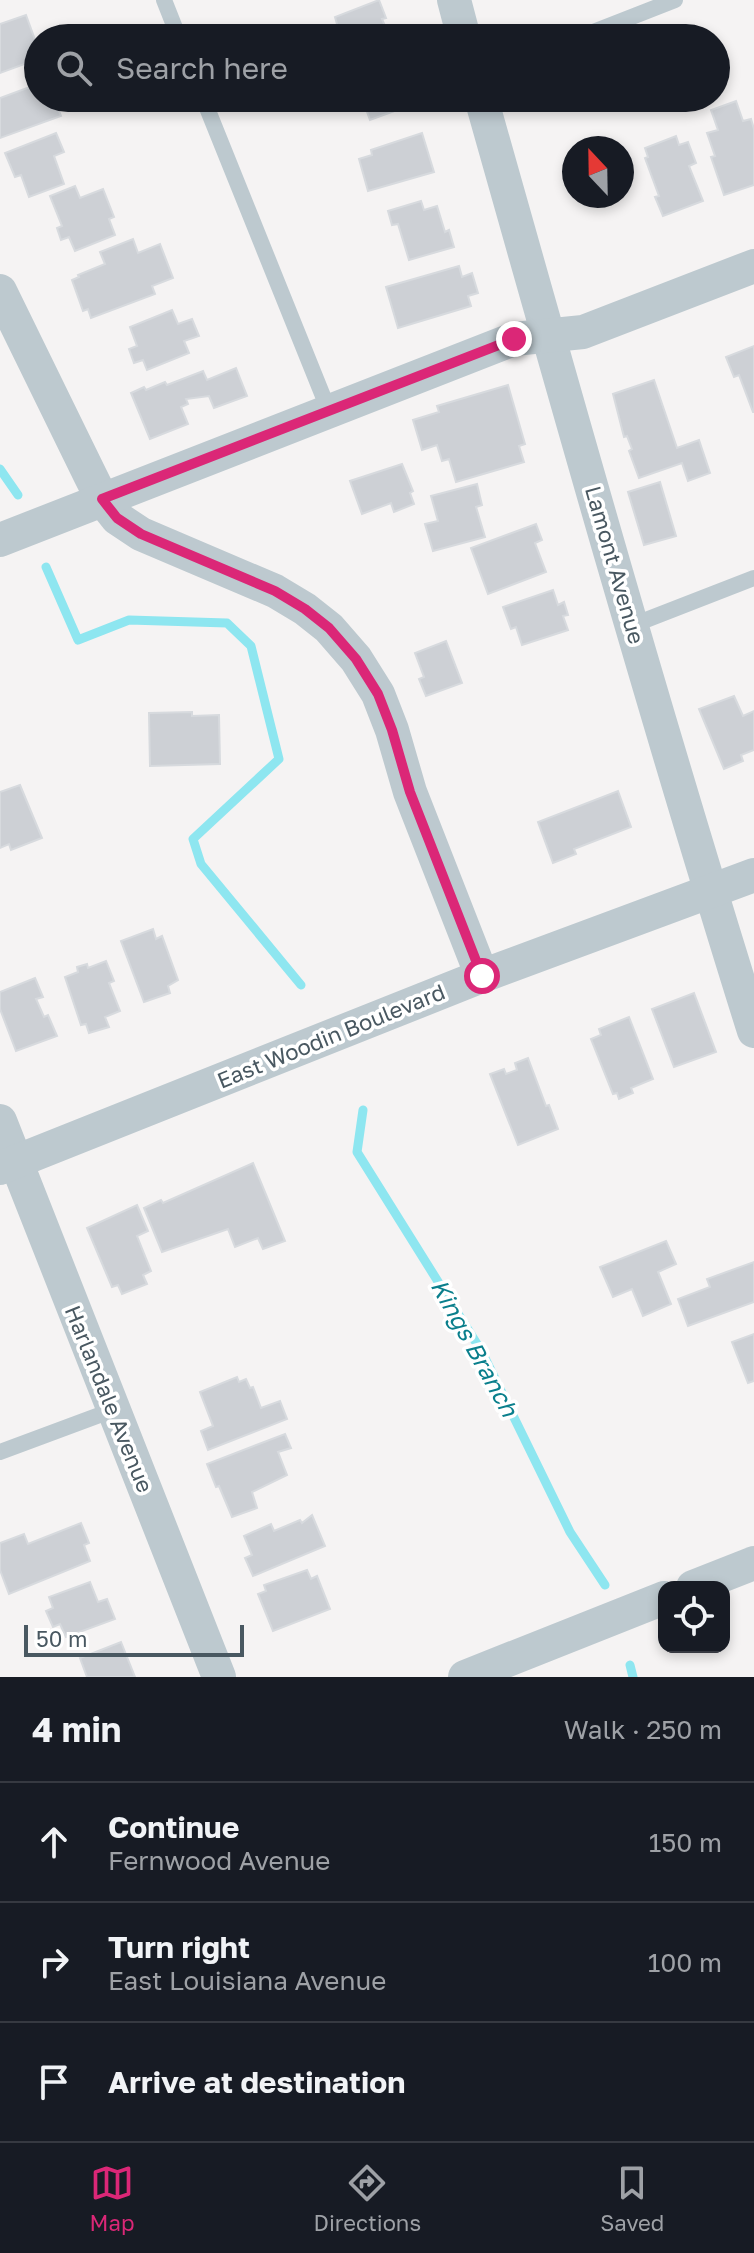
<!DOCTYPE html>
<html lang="en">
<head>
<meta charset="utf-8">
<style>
	:root { --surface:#171b24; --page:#242831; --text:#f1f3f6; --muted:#9ea1a6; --line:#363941; --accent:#db2777 }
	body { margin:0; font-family:"Golos Text",sans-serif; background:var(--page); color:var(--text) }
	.controls { position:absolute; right:24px; bottom:24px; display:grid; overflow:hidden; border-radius:16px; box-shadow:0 4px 12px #0003 }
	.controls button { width:72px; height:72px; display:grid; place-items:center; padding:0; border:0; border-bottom:2px solid var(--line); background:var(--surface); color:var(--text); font:40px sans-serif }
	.compass { position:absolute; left:562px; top:136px; width:72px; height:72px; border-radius:50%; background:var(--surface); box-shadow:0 4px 12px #0003; rotate:338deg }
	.scale { position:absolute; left:24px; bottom:20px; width:220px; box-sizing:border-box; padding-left:8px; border:4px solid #495861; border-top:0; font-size:22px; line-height:28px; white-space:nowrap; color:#495861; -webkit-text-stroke:6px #fff; paint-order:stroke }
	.stop { position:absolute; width:24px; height:24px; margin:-18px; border:6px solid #db2777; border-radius:50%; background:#fff }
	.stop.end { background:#db2777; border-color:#fff; box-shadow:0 2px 8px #0008 }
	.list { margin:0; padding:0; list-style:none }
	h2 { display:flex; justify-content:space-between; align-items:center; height:104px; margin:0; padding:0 32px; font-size:34px }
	h2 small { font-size:26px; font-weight:400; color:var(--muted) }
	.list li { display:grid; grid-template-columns:52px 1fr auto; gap:24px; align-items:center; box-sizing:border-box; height:120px; padding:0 32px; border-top:2px solid var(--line) }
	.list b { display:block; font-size:30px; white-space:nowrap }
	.list p { margin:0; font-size:26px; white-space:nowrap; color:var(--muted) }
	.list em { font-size:26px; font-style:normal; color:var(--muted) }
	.icon { flex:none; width:44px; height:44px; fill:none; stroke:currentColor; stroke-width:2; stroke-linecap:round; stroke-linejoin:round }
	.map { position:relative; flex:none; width:754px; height:1677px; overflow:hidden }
	.search { position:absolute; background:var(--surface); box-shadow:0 4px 12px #0003; left:24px; right:24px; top:24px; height:88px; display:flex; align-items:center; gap:20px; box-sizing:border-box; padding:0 28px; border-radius:44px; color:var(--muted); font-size:30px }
	.sheet { height:464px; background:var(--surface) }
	nav { display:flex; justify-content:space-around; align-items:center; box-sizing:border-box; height:112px; border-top:2px solid var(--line); background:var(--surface); font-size:22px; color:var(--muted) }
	nav a { display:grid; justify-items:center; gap:4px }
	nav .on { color:var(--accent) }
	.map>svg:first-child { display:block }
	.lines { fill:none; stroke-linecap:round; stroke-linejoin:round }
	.stream { stroke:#8ee6f0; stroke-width:9 }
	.building { fill:#cdd0d5; stroke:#d7dade; stroke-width:2 }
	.service { stroke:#bdc9cf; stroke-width:16 }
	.minor { stroke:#bdc9cf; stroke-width:34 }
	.route { stroke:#db2777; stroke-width:10 }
	.labels { text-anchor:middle; stroke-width:7; stroke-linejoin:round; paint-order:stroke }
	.street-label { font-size:22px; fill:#495861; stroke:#fff }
	.water-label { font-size:24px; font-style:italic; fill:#0a7f8c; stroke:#fff }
</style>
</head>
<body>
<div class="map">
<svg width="754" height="1677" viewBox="0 0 754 1677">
	<rect width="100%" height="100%" fill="#f5f3f3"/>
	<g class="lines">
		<g class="stream">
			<polyline points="0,469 18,495"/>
			<polyline points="46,567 78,640 129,620 227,623 251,646 279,759 193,839 201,864 301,985"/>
			<polyline points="363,1110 357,1152 482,1352 570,1532 605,1585"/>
			<polyline points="630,1665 633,1677"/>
		</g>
	</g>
	<g class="building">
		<polygon points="379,0 386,18 382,19 390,38 341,38 335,17"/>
		<polygon points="26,15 38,48 38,59 0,73 0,24"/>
		<polygon points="38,84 38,98 54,98 61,116 0,138 0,98"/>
		<polygon points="362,98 412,98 414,104 370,120"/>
		<polygon points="736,101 743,121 751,119 754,129 754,185 724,195 711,157 715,156 707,133 718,130 711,110"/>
		<polygon points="56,133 64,152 54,156 64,184 29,197 21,175 15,177 5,153"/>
		<polygon points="422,133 434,172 368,191 359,159 372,155 371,150"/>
		<polygon points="676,136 679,145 688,142 696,163 689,166 703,201 663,216 655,197 659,196 645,158 648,157 645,148"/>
		<polygon points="75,186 80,198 103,189 114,217 109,219 115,235 75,251 69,237 61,240 57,228 62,226 50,196"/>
		<polygon points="421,201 424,210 437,206 445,232 449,230 454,247 409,260 398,224 392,225 388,211"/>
		<polygon points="133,239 138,253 160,244 173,278 152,286 155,294 91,318 88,309 83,311 72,280 79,277 78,275 105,264 100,252"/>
		<polygon points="459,266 462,277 472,273 478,293 468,296 471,306 398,328 386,287"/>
		<polygon points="172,310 178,324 192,319 199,336 184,341 189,353 147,370 143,360 134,363 129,349 137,346 130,327"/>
		<polygon points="754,346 754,412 753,412 739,375 734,377 726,357"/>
		<polygon points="236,368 247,396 214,408 209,396 186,399 188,404 181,407 188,424 150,439 131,393 144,387 146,390 165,382 167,385 203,371 207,380"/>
		<polygon points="654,380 677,448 699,440 710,473 688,481 682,463 639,478 629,451 632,449 627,436 624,437 613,394"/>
		<polygon points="508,385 525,444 519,446 524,462 456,482 449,459 442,461 437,445 422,450 413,420 439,412 437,406"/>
		<polygon points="402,464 413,491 410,493 414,504 394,512 391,503 362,514 350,481"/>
		<polygon points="660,482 676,536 644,545 628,492"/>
		<polygon points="477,484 482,505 476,507 485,537 433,551 425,524 438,521 431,496"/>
		<polygon points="536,524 542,540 535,543 546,572 488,594 471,548"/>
		<polygon points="553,590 558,605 564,602 568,615 563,616 568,630 522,645 516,627 511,629 503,607"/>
		<polygon points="446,641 462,683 426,696 419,679 424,677 415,653"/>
		<polygon points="734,696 743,716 754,711 754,750 741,755 743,761 724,769 699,709"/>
		<polygon points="192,712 192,716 219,715 220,764 150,766 149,713"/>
		<polygon points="20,785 42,838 11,850 9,844 0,848 0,792"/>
		<polygon points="618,791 631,827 574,849 576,854 553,863 538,822"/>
		<polygon points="153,929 156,939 162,936 178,980 168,986 170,993 144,1002 121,941"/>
		<polygon points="106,961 114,981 109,983 120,1011 105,1017 109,1027 89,1033 86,1024 81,1025 65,977 78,972 77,967 87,964 88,968"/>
		<polygon points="35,978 43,997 36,999 44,1017 48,1015 57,1036 16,1051 0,1009 0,992"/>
		<polygon points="694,993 716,1052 674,1067 652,1009"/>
		<polygon points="629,1017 653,1079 631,1088 633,1093 619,1099 617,1093 613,1094 591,1039 601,1035 599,1029"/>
		<polygon points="528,1058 546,1106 549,1105 558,1129 518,1145 490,1074 504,1069 506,1074 517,1070 515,1063"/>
		<polygon points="253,1163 285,1241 263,1249 258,1238 235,1247 228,1229 162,1252 144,1208 161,1200 163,1203"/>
		<polygon points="137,1205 148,1231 137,1236 151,1271 143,1275 147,1284 122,1294 118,1285 112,1287 87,1228"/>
		<polygon points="666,1241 676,1264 658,1272 671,1304 643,1316 632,1289 613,1297 600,1267"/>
		<polygon points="754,1262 754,1302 688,1326 678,1299 710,1287 707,1279"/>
		<polygon points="754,1334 754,1381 748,1383 732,1342"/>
		<polygon points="237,1377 239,1382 246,1379 250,1388 253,1387 261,1408 280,1401 287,1419 208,1450 201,1431 213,1426 200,1392"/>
		<polygon points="285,1434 291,1448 278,1452 287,1475 252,1492 257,1508 232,1517 219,1486 216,1487 207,1464"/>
		<polygon points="312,1515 325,1546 253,1576 245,1558 252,1555 244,1536 271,1524 274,1531 300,1520 302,1523"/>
		<polygon points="81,1523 89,1543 84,1545 90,1561 9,1594 0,1570 0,1543 24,1534 28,1544"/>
		<polygon points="307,1570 311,1579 317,1576 330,1609 273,1631 258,1594 266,1591 264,1585"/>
		<polygon points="90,1582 98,1602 107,1599 115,1619 66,1637 60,1624 53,1627 46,1611 53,1608 49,1597"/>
		<polygon points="121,1642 135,1677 87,1677 80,1658"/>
	</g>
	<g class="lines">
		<g class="service">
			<polyline points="164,0 179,38"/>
			<polyline points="578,38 675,0"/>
			<polyline points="203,98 329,411"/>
			<polyline points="633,625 754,578"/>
			<polyline points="0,1452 113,1410"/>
		</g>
		<g class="minor">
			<polyline points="454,0 464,38"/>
			<path d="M481 98C569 410 657 722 754 1031"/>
			<polyline points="0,291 90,475 102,499 117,518 141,534 275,591 305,609 329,628 356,659 378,694 392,730 410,792 482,976"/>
			<polyline points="0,540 514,339 583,332 754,266"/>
			<polyline points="0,1121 219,1677"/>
			<polyline points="0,1168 482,976 754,875"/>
			<polyline points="693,1587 754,1563"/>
			<polyline points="465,1677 664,1598"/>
		</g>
	</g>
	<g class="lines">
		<polyline class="route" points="482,976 410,792 392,730 378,694 356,659 329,628 305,609 275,591 141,534 117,518 102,499 514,339"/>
	</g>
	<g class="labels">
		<g class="street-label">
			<text transform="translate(615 565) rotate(74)" y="8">Lamont Avenue</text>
			<text transform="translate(331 1036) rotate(-22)" y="8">East Woodin Boulevard</text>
			<text transform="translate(109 1399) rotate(68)" y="8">Harlandale Avenue</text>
		</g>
		<g class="water-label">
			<text transform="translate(474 1348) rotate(61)" y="8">Kings Branch</text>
		</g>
	</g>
</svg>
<div class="controls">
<button><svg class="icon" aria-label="locate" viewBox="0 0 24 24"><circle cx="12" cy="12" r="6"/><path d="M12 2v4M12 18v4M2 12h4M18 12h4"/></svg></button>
</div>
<svg class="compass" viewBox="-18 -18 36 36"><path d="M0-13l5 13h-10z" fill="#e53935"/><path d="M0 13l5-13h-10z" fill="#9ea1a6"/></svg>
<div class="scale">50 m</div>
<div class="stop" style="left:482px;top:976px"></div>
<div class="stop end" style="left:514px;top:339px"></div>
<div class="search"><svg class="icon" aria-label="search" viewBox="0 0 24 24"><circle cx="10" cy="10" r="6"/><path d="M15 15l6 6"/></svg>Search here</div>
</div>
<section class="sheet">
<h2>4 min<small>Walk · 250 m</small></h2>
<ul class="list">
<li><svg class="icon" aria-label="ahead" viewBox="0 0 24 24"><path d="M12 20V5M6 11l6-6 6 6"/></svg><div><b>Continue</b><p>Fernwood Avenue</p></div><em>150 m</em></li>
<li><svg class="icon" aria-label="right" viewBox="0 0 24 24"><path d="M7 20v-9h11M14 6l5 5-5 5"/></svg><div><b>Turn right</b><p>East Louisiana Avenue</p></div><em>100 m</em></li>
<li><svg class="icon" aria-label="arrive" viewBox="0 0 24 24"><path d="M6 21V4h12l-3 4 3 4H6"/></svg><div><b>Arrive at destination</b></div></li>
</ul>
</section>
<nav>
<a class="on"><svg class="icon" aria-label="map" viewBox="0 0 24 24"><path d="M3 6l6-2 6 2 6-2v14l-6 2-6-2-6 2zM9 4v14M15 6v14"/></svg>Map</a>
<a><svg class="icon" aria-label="directions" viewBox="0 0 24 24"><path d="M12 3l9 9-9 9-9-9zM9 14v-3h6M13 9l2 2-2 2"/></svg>Directions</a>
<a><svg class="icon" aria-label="saved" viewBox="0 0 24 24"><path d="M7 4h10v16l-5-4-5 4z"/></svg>Saved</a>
</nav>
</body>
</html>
